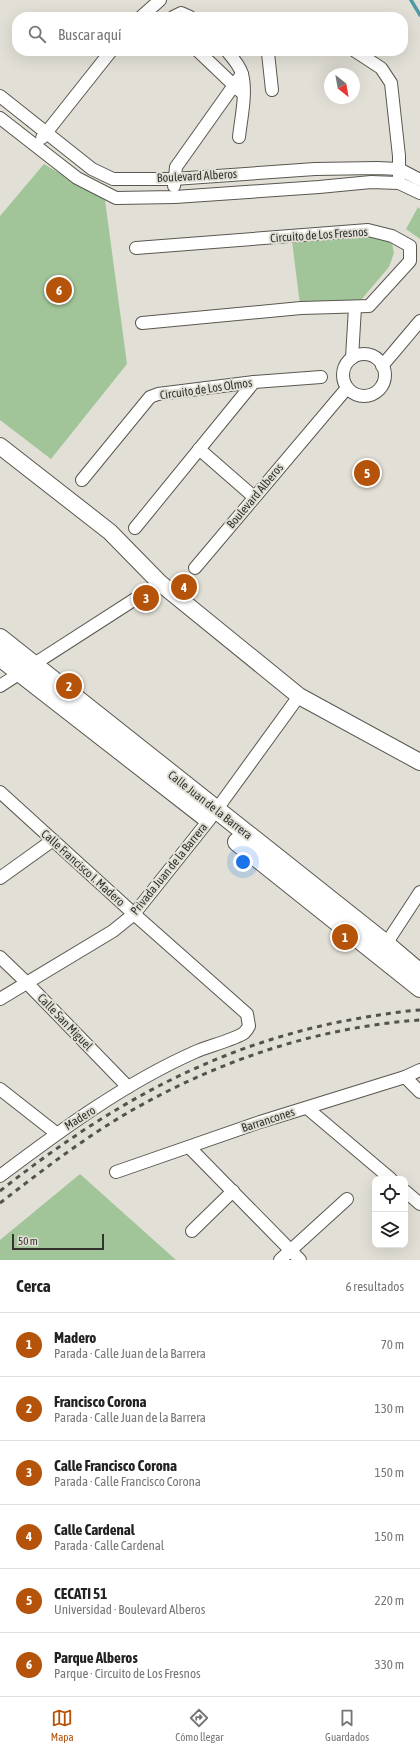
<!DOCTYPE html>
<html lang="es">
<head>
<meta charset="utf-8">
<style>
	:root { --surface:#fff; --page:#f2f2f2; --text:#222; --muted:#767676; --line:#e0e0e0; --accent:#b45309 }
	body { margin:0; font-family:"Asap Condensed",sans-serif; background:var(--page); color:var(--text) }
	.controls { position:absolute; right:12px; bottom:12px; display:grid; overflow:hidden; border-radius:8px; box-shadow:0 4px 16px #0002 }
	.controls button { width:36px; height:36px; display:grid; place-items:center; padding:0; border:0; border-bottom:1px solid var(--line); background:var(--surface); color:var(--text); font:20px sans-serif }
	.compass { position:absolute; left:324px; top:68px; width:36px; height:36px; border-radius:50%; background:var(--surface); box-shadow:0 4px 16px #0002; rotate:149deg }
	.scale { position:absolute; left:12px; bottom:10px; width:92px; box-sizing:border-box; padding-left:4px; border:2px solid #343330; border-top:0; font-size:11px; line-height:14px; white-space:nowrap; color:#343330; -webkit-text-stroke:3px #e2e0d6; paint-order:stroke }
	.you { position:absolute; left:243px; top:862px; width:14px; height:14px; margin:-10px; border:3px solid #fff; border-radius:50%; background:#1a73e8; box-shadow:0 0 0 6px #1a73e833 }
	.badge { display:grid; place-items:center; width:26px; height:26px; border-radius:50%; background:var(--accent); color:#fff; font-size:13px; font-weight:700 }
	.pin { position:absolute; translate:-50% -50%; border:2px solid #fff; box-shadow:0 1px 4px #0006 }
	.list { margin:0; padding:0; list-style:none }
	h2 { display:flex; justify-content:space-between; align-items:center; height:52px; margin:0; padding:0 16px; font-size:17px }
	h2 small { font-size:13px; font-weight:400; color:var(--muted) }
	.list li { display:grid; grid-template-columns:26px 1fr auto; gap:12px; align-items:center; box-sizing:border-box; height:64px; padding:0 16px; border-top:1px solid var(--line) }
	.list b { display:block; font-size:15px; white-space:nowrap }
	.list p { margin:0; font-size:13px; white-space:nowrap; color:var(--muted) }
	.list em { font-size:13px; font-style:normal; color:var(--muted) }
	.icon { flex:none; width:22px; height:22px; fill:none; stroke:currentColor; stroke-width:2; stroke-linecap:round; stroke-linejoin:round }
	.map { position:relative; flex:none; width:420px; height:1260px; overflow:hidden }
	.search { position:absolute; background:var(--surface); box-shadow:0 4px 16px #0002; left:12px; right:12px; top:12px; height:44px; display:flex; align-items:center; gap:10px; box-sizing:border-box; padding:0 14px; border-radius:16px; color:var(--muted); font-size:15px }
	.sheet { height:436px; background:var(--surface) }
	nav { display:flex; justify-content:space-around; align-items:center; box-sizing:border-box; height:56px; border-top:1px solid var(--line); background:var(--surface); font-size:11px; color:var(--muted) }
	nav a { display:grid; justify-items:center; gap:2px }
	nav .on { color:var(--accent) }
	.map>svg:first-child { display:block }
	.green { fill:#a1c599 }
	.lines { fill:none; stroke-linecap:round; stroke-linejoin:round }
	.stream { stroke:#509aa6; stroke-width:3.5 }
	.minor-casing { stroke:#5a5750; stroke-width:14 }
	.tertiary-casing { stroke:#5a5750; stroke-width:18 }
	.secondary-casing { stroke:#5a5750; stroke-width:20 }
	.minor { stroke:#fff; stroke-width:12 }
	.tertiary { stroke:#fff; stroke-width:16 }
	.secondary { stroke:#fff; stroke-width:18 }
	.rail { stroke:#53524e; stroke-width:3; stroke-dasharray:5 5; stroke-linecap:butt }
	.labels { text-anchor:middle; stroke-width:4; stroke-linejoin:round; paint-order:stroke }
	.street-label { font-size:12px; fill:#343330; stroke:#e2e0d6 }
</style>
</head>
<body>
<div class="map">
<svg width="420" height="1260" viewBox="0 0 420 1260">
	<rect width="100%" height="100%" fill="#e2e0d6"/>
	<g class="green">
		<polygon points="44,164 105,200 127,364 51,459 0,420 0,216"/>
		<polygon points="418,207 420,209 420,239 406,229"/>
		<polygon points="369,235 392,243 394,253 389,267 361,300 300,305 292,241"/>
		<polygon points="80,1174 176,1260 0,1260 0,1240"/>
	</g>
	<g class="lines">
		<polyline class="stream" points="411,0 420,15"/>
		<g class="minor-casing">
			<g id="minor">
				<polyline points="141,17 160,0"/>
				<polyline points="173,17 181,13 190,17"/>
				<polyline points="198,51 241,92"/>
				<path d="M227 51C233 58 240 66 242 74 247 93 241 118 239 137"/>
				<polyline points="270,51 268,53 272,90"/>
				<polyline points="355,51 381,68 391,83 399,156 399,177"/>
				<polyline points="0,96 92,169 113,179 174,179 315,169 377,168 399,169 420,180"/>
				<polyline points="0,118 77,178 116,198 175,197 319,187 371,182 399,183 420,193"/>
				<polyline points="42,138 111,51"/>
				<polyline points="174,186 176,167 242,74"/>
				<polyline points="136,248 368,230 392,236 410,246 410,261 369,306 301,308 142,323"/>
				<circle cx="364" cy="375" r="21"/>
				<polyline points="352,358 355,307"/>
				<polyline points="382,366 420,321"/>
				<polyline points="199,449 254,497"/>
				<polyline points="82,480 150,397 158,394 254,382 321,377"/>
				<polyline points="135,528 254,382"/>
				<polyline points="195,568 347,388"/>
				<polyline points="0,686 160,583"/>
				<path d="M0 792 134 914 247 1014 249 1026C248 1028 246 1031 244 1033 236 1039 206 1047 195 1052 125 1083 61 1130 0 1176"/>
				<polyline points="0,878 53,840"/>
				<polyline points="386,944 420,892"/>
				<polyline points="0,957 26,982 128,1087"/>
				<polyline points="0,999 113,931 134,914 209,820 299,696"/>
				<polyline points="405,1077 420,1092"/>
				<polyline points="0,1089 56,1133"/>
				<polyline points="307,1108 391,1179"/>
				<polyline points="189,1147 300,1260"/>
				<polyline points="116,1172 260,1122 405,1077 420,1070"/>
				<polyline points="405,1191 420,1204"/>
				<polyline points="192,1231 233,1191"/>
				<polyline points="280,1260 347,1199"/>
			</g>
		</g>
		<g class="tertiary-casing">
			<polyline id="tertiary" points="0,446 110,532 160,583 299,696 420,762"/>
		</g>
		<g class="secondary-casing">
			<g id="secondary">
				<polyline points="0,638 386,944 420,973"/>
				<polyline points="0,657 204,816"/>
				<polyline points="237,842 420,988"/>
			</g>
		</g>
		<use href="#minor" class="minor"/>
		<use href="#tertiary" class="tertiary"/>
		<use href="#secondary" class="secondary"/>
		<g class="rail">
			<path d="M0 1191C104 1109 207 1049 339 1022 366 1017 393 1012 420 1010"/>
			<path d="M0 1203C44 1169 88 1135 136 1108 223 1059 320 1027 420 1020"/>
		</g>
	</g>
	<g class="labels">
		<g class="street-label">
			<text transform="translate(197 176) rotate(-3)" y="4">Boulevard Alberos</text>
			<text transform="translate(319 235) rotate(-4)" y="4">Circuito de Los Fresnos</text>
			<text transform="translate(206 389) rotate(-8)" y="4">Circuito de Los Olmos</text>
			<text transform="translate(255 496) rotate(-50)" y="4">Boulevard Alberos</text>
			<text transform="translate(210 805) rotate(38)" y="4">Calle Juan de la Barrera</text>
			<text transform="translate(83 868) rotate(42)" y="4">Calle Francisco I. Madero</text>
			<text transform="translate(169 869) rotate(-51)" y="4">Privada Juan de la Barrera</text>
			<text transform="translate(65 1022) rotate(46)" y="4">Calle San Miguel</text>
			<text transform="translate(80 1118) rotate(-32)" y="4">Madero</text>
			<text transform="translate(268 1120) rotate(-18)" y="4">Barrancones</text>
		</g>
	</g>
</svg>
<div class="controls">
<button><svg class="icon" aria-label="locate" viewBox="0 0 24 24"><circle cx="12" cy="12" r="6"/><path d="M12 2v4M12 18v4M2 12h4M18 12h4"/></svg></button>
<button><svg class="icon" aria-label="layers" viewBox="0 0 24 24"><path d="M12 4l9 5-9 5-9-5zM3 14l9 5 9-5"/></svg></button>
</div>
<svg class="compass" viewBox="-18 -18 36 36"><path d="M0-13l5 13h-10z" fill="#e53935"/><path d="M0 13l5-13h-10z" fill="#767676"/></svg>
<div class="scale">50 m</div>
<div class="you"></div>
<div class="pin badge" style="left:345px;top:937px">1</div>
<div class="pin badge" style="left:69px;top:686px">2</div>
<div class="pin badge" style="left:146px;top:598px">3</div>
<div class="pin badge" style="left:184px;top:587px">4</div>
<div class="pin badge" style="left:367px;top:473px">5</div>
<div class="pin badge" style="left:59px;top:290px">6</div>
<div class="search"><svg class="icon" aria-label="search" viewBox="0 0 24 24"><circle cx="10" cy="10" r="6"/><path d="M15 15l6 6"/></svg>Buscar aquí</div>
</div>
<section class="sheet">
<h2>Cerca<small>6 resultados</small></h2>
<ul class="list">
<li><span class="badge">1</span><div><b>Madero</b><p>Parada · Calle Juan de la Barrera</p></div><em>70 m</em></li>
<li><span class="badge">2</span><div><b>Francisco Corona</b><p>Parada · Calle Juan de la Barrera</p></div><em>130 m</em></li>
<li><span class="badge">3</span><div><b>Calle Francisco Corona</b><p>Parada · Calle Francisco Corona</p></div><em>150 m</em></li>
<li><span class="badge">4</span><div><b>Calle Cardenal</b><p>Parada · Calle Cardenal</p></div><em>150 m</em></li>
<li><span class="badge">5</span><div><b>CECATI 51</b><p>Universidad · Boulevard Alberos</p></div><em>220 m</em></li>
<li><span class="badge">6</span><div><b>Parque Alberos</b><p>Parque · Circuito de Los Fresnos</p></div><em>330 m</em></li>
</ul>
</section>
<nav>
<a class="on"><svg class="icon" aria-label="map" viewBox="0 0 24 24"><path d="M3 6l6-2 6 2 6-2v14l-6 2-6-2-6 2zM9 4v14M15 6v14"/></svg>Mapa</a>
<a><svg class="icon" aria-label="directions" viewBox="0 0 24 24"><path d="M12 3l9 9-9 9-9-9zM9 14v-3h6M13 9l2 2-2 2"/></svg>Cómo llegar</a>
<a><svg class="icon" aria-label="saved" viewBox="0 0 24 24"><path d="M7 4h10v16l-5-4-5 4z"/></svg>Guardados</a>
</nav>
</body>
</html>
